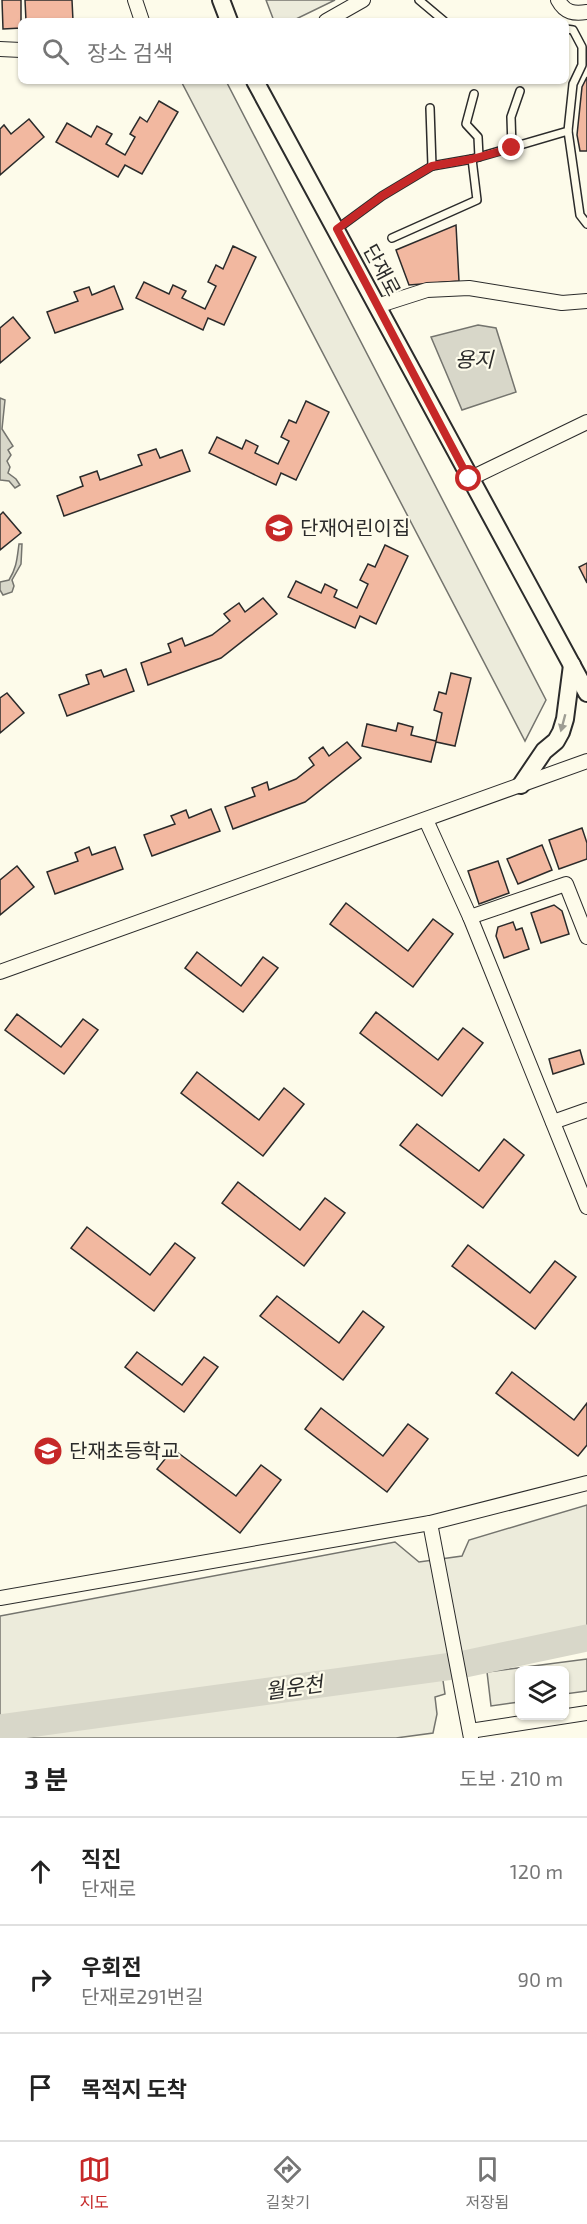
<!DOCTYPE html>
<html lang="ko">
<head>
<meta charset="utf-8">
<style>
	:root { --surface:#fff; --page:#f2f2f2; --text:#222; --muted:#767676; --line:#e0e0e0; --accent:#c62828 }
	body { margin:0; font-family:"Exo 2","Noto Sans KR",sans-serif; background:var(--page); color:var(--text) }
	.controls { position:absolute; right:18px; bottom:18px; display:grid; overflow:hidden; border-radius:9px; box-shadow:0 2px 4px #0004 }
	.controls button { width:54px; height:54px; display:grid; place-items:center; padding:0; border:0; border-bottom:2px solid var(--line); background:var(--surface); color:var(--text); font:30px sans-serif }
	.stop { position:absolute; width:18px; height:18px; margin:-14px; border:4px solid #c62828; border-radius:50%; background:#fff }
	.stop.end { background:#c62828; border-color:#fff; box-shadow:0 2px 6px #0008 }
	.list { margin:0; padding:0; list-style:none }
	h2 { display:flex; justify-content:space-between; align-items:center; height:78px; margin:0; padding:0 24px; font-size:26px }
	h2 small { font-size:20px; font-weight:400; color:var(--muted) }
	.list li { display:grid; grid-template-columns:39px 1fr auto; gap:18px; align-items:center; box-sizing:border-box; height:108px; padding:0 24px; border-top:2px solid var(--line) }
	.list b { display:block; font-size:22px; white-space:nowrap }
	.list p { margin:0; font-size:20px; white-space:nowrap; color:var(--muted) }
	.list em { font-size:20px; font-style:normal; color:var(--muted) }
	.icon { flex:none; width:33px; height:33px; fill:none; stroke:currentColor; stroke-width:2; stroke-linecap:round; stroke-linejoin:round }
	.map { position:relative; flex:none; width:587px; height:1738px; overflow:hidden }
	.search { position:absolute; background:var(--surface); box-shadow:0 2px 4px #0004; left:18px; right:18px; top:18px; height:66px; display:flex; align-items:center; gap:15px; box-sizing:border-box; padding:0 21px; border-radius:9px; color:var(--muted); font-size:22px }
	.sheet { height:402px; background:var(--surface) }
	nav { display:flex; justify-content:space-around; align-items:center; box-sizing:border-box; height:84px; border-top:2px solid var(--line); background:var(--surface); font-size:16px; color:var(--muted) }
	nav a { display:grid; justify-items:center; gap:3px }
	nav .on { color:var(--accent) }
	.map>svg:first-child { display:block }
	.green { fill:#ecebdb; stroke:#74746e; stroke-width:1.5 }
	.water { fill:#d8d7c9; stroke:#74746e; stroke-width:1.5 }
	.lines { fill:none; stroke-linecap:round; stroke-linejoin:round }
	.river { stroke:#d8d7c9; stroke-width:27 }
	.building { fill:#f2b8a0; stroke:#2b2b2b; stroke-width:1.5 }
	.service-casing { stroke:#2b2b2b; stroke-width:10 }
	.minor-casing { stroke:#2b2b2b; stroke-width:16 }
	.tertiary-casing { stroke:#2b2b2b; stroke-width:20 }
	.service { stroke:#fdfbea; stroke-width:7 }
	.minor { stroke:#fdfbea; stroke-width:14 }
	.tertiary { stroke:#fdfbea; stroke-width:16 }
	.oneway { fill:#9e9d94 }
	.route { stroke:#c62828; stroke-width:8 }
	.labels { text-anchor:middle; stroke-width:4.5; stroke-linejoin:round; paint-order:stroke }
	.street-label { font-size:20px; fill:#2b2b2b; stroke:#fdfbea }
	.poi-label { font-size:20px; fill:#2b2b2b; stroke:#fdfbea; text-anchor:start }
	.water-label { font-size:21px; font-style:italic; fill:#2b2b2b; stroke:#fdfbea }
</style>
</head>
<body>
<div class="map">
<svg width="587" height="1738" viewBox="0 0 587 1738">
	<rect width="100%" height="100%" fill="#fdfbea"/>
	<g class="green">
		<polygon points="266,0 335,0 292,21 274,21"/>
		<polygon points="181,81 226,81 546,700 525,741"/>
		<polygon points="587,1505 587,1627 483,1656 0,1724 0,1616 395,1542 419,1562 462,1556 469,1540"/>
		<polygon points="587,1659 587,1691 565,1694 564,1670 520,1670 519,1702 491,1706 487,1672"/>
		<polygon points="442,1674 445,1694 435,1697 437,1714 433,1733 396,1738 0,1738 0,1733 190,1710"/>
	</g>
	<g class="water">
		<polygon points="478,325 496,328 516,392 462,410 431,337"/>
		<polygon points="0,398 5,400 2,429 13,446 8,450 11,455 7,461 10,467 8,473 16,479 20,485 15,488 9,481 0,480"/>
		<path d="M19 544H22L21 564 12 580 14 586 12 592 3 595 0 590V582L9 580C17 567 17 558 19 544Z"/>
	</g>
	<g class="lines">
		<polyline class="river" points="0,1728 460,1665 587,1638"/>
	</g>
	<g class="building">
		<polygon points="2,0 21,0 21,28 3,29"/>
		<polygon points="25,0 72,0 73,21 26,21"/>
		<polygon points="587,77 587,151 580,151 577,135 582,87"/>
		<polygon points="159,101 178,112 142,174 125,165 118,177 56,142 67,123 91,137 97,126 112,134 106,144 125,155 135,137 130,134 140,117 147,122"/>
		<polygon points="29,119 44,137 0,175 0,129 4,125 11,134"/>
		<polygon points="456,225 459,281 409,285 396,250"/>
		<polygon points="233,246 256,257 224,325 208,318 203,330 136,298 144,282 169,294 173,285 186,291 182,298 205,309 216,286 208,282 216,265 223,269"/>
		<polygon points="114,286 123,309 55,333 47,312 78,301 74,292 89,287 92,295"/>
		<polygon points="13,317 30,338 0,363 0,328"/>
		<polygon points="306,401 329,412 296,480 281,473 276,485 209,453 217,437 242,449 246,440 258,446 255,453 278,464 289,441 281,437 289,420 296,423"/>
		<polygon points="156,449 160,458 182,450 190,471 64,516 57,496 83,486 80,477 97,471 100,480 142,465 138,455"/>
		<polygon points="3,512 21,533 0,550 0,515"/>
		<polygon points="385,545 408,556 376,624 360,616 355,628 288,597 296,581 321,593 325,584 337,590 334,597 357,608 368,584 360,580 368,564 375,567"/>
		<polygon points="587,563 587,583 579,567"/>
		<polygon points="263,598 277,614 221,658 148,685 141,663 171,652 168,644 182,638 185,646 212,635 230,621 224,614 239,603 245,612"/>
		<polygon points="126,669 134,691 67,716 59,695 89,684 86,675 101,670 104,677"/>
		<polygon points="451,673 471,678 455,746 436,742 431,762 362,746 367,724 396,731 398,723 413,727 411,735 436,741 442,713 434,710 439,692 446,694"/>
		<polygon points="7,693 24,713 0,733 0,698"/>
		<polygon points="347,742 361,758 305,802 233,829 225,807 255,796 252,788 267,782 269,790 296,779 314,765 309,758 323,747 329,756"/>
		<polygon points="211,809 220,831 152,856 144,835 175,824 171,816 186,810 189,818"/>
		<polygon points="582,828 587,843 587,859 559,869 549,840"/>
		<polygon points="542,845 552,870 518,884 507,859"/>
		<polygon points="89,847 92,855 115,847 123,869 55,894 47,872 78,861 75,853"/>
		<polygon points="498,861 509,893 479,904 468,871"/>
		<polygon points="17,866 34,887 0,915 0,880"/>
		<polygon points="346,903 408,951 433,919 453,934 413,987 330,924"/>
		<polygon points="554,905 562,911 569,934 541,943 531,913"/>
		<polygon points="513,922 516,930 522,928 529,949 504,958 496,936 498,927"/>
		<polygon points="197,952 241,986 263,957 278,968 243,1012 185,968"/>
		<polygon points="376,1012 438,1060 463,1028 483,1043 442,1096 360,1033"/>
		<polygon points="17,1014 61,1047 83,1019 98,1030 64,1074 5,1030"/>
		<polygon points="580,1050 584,1064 553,1074 549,1059"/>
		<polygon points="197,1072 259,1120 284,1088 304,1104 263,1156 181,1093"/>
		<polygon points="417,1124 479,1171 504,1139 524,1155 483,1208 400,1145"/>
		<polygon points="238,1182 300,1230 325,1198 345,1213 304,1266 222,1203"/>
		<polygon points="87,1227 150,1275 175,1243 195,1258 154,1311 71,1248"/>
		<polygon points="468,1245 530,1293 555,1261 576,1277 535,1329 452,1266"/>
		<polygon points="277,1296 339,1343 363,1311 384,1327 343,1380 260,1316"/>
		<polygon points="137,1352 182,1385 204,1357 218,1367 184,1412 125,1367"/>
		<polygon points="512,1372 574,1420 587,1403 587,1445 578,1456 496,1393"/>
		<polygon points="321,1408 383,1456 408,1424 428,1439 387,1492 305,1429"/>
		<polygon points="173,1449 236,1496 261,1465 281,1480 240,1533 157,1469"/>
	</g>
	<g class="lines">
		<g class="service-casing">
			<g id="service">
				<polyline points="419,0 444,21"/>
				<polyline points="474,94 466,124 478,137 479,157"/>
				<polyline points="430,108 432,166"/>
				<polyline points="568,131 580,215 587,224"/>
				<polyline points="512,148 511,117 520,91"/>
				<polyline points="337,229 382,196 432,166 472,159 568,131 573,84 582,65 582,47 573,30 566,29"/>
				<polyline points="392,238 477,200 472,159"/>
			</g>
		</g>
		<g class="minor-casing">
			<g id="minor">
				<polyline points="135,0 142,21"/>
				<path d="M558 0C565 13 574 14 587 12"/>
				<polyline points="326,21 363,0"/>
				<polyline points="0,49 21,50"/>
				<polyline points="377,306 427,290 469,288 562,303 587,301"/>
				<polyline points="469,479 587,422"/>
				<polyline points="426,820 470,917 587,1207"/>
				<polyline points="470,917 566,884 587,937"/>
				<polyline points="0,972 587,761"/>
				<polyline points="553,1122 587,1110"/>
				<polyline points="430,1523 471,1738"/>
				<polyline points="0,1598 430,1523 587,1483"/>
				<polyline points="470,1731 587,1713"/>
			</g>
		</g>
		<g class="tertiary-casing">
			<g id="tertiary">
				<polyline points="221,0 229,21"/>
				<path d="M255 81C367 284 475 490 587 693"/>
				<polyline points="521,785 544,751 556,741 561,732 565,719 572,665"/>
			</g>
		</g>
		<use href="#service" class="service"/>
		<use href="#minor" class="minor"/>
		<use href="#tertiary" class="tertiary"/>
	</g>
	<defs><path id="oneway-solid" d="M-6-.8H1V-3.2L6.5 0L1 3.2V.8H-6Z" transform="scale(1.5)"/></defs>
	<use class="oneway" href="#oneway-solid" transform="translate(563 723) rotate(105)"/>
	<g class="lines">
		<polyline class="route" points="469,479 337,229 382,196 432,166 472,159 512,148"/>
	</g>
	<defs>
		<g id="school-disc" transform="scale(1.5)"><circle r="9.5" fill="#c62828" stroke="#fdfbea"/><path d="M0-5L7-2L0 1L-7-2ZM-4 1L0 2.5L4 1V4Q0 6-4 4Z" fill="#fff"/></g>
	</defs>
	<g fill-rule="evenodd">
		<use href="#school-disc" x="279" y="528"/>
		<use href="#school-disc" x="48" y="1451"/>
	</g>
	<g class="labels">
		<g class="street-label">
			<text transform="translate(382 270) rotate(62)" y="7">단재로</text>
		</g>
		<g class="poi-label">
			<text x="300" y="535">단재어린이집</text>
			<text x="69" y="1458">단재초등학교</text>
		</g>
		<g class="water-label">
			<text x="474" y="367">용지</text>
			<text transform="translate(294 1688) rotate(-8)" y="7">월운천</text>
		</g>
	</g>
</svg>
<div class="controls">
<button><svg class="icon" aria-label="layers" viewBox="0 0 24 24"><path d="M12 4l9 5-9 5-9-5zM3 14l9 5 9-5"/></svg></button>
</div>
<div class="stop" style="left:469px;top:479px"></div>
<div class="stop end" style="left:512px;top:148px"></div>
<div class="search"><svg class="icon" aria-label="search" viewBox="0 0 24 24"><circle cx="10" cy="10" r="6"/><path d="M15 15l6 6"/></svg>장소 검색</div>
</div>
<section class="sheet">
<h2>3 분<small>도보 · 210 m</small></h2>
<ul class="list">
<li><svg class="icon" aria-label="ahead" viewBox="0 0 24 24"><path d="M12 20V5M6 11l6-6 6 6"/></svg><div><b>직진</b><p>단재로</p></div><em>120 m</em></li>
<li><svg class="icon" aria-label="right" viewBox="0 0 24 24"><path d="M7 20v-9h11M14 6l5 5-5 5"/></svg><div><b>우회전</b><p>단재로291번길</p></div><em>90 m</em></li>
<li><svg class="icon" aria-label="arrive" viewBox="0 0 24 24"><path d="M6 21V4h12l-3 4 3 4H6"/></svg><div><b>목적지 도착</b></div></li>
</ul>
</section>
<nav>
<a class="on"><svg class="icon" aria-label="map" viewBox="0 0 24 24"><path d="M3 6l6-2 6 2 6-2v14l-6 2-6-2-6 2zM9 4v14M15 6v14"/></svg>지도</a>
<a><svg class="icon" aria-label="directions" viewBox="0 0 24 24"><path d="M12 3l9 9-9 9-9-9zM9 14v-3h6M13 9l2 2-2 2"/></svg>길찾기</a>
<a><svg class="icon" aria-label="saved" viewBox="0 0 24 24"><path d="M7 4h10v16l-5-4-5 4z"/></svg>저장됨</a>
</nav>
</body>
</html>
